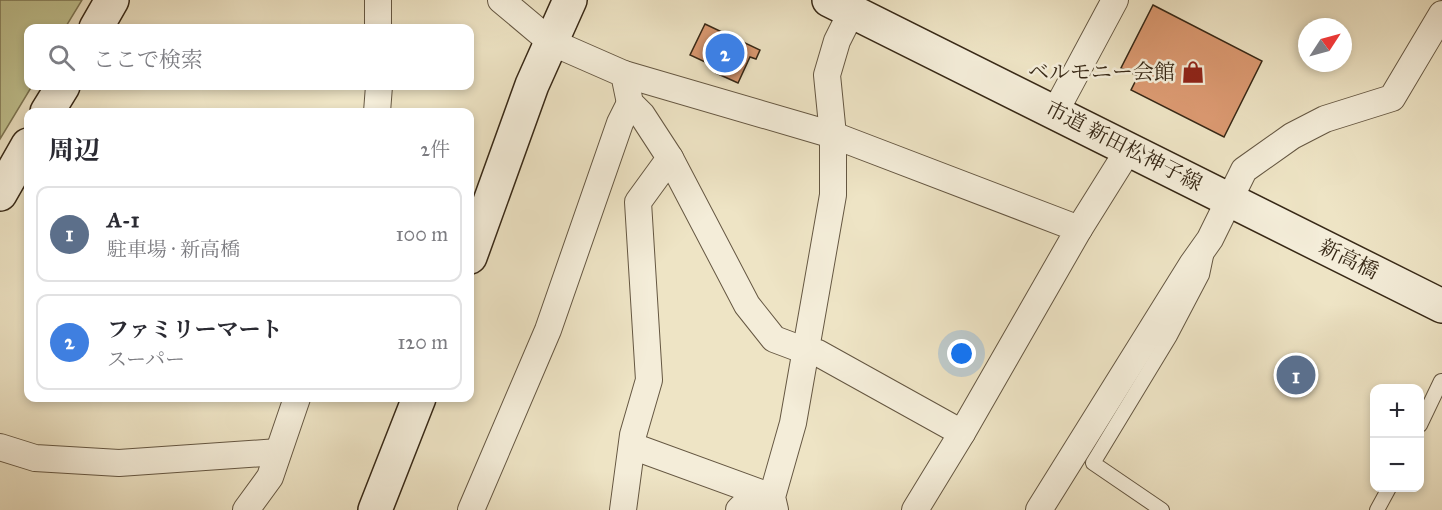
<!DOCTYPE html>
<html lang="ja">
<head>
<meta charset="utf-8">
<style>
	:root { --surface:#fff; --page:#f7f7f7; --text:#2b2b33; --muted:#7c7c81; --line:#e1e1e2; --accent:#8f2418 }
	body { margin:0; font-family:"IM FELL Great Primer","Noto Serif JP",serif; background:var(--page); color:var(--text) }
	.controls { position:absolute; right:18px; bottom:18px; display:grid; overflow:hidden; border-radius:12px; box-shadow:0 3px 9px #0003 }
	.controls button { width:54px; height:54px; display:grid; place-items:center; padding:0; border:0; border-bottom:2px solid var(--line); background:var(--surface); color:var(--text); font:30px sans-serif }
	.compass { position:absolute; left:1298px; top:18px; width:54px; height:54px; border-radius:50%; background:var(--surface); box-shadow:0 3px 9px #0003; rotate:54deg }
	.you { position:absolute; left:962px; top:354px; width:21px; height:21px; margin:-15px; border:4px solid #fff; border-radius:50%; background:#1a73e8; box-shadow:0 0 0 9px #1a73e833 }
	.badge { display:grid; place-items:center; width:39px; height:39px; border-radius:50%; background:var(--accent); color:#fff; font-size:20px; font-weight:700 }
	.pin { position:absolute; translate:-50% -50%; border:3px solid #fff; box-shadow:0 2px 6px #0006 }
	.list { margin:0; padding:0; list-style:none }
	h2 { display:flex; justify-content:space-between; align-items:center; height:78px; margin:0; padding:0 24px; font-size:26px }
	h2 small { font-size:20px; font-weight:400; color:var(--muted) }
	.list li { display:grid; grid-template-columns:39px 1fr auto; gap:18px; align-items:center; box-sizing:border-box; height:96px; margin:0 12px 12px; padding:0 12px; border:2px solid var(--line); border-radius:12px }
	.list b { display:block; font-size:22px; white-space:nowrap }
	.list p { margin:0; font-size:20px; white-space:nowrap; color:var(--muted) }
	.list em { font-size:20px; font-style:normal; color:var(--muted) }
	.icon { flex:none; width:33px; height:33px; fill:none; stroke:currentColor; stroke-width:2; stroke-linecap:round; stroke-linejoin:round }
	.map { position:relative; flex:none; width:1442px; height:510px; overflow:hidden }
	.search { position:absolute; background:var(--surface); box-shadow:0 3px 9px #0003; left:24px; top:24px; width:450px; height:66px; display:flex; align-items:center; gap:15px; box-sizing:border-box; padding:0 21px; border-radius:12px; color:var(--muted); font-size:22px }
	.panel { position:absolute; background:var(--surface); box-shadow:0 3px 9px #0003; left:24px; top:108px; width:450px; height:294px; border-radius:12px }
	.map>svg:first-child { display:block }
	.green { fill:#c0c290; stroke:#7c7553; stroke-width:1.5 }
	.building { fill:#db9971; stroke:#372816; stroke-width:1.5 }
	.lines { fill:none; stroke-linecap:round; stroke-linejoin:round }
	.lane-casing { stroke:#655742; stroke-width:16 }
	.street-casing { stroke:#655742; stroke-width:28 }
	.secondary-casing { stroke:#372816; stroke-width:36 }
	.lane { stroke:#f4edd9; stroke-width:14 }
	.street { stroke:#f4edd9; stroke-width:26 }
	.secondary { stroke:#f4edd9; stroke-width:33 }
	.labels { text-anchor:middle; stroke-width:5; stroke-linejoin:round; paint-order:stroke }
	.poi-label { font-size:21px; fill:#372816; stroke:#f4edd9; text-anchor:end }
	.street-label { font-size:21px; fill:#372816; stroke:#f4edd9 }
</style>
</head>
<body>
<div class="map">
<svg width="1442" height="510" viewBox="0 0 1442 510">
	<rect width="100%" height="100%" fill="#eee4c5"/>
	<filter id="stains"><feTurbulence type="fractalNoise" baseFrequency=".00333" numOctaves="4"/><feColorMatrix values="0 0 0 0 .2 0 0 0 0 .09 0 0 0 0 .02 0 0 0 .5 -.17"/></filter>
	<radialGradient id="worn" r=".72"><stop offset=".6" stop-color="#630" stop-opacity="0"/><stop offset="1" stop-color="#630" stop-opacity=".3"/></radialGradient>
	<polygon class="green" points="0,0 82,0 65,28 28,28 28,86 32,86 0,139"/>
	<g class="building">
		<polygon points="1153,5 1262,61 1224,137 1131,90 1138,76 1121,68"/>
		<polygon points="705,24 760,50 756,59 750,57 738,83 716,73 718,68 690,55"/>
	</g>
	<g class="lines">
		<g class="lane-casing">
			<g id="lane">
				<polyline points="1420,425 1441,381"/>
				<polyline points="1162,510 1093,463 1170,336 1202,275 1206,256"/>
				<polyline points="1377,510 1389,488"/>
			</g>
		</g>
		<g class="street-casing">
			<g id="street">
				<polyline points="378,0 378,28"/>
				<polyline points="501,0 551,42 624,74 630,103 642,115 670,158 638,202 649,380 633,435 623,510"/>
				<polyline points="624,74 833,135 1079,229 962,433 915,510"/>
				<polyline points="377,112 379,86"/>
				<polyline points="1055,112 1115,0"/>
				<polyline points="670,158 747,305 774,339 806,351 818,353 962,433"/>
				<polyline points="1079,229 1129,149"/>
				<polyline points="632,446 772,497"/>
				<polyline points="0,447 35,458 119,463 278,452"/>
				<polyline points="246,510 270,477 297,398"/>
				<polyline points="471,510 548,330 620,123 630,103"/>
				<polyline points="739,510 742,507 772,497"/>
				<polyline points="775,510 772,497 793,423 833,195 833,135 827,75 837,41 852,11"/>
				<polyline points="1039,510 1193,263 1210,239 1244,170 1292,136 1325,119 1392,98 1442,14"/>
			</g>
		</g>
		<g class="secondary-casing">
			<g id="secondary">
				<polyline points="829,0 1442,306"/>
				<polyline points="96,28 112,0"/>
				<polyline points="47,112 63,86"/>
				<polyline points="0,194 28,145"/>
				<polyline points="470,257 532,85 570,0"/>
				<polyline points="375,510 419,398"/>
			</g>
		</g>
		<use href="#lane" class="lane"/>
		<use href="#street" class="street"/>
		<use href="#secondary" class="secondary"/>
	</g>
	<defs>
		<g id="shop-bare" transform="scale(1.8)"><path d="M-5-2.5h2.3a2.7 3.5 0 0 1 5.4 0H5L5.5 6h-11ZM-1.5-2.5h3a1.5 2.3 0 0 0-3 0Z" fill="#8f2418" stroke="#f4edd9" stroke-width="2.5" paint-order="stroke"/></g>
	</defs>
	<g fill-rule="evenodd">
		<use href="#shop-bare" x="1193" y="72"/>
	</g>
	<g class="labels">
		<g class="poi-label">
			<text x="1175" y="79">ベルモニー会館</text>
		</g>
		<g class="street-label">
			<text transform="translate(1124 146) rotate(27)" y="7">市道 新田松神子線</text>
			<text transform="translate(1349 259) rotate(26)" y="7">新高橋</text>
		</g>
	</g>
	<rect width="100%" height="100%" filter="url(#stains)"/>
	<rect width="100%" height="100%" fill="url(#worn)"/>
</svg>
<div class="controls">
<button>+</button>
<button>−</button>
</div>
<svg class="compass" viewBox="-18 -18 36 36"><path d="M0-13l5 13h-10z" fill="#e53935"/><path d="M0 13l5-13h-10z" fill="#7c7c81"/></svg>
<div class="you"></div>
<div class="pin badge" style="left:1296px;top:375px;background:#5c6f8a">1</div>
<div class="pin badge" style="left:725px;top:53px;background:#3f7fe0">2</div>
<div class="search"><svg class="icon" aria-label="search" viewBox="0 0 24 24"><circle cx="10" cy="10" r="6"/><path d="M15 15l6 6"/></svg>ここで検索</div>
<section class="panel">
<h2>周辺<small>2件</small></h2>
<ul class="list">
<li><span class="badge" style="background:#5c6f8a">1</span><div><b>A-1</b><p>駐車場 · 新高橋</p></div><em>100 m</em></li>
<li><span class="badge" style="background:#3f7fe0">2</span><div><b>ファミリーマート</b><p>スーパー</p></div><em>120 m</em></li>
</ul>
</section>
</div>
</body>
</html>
